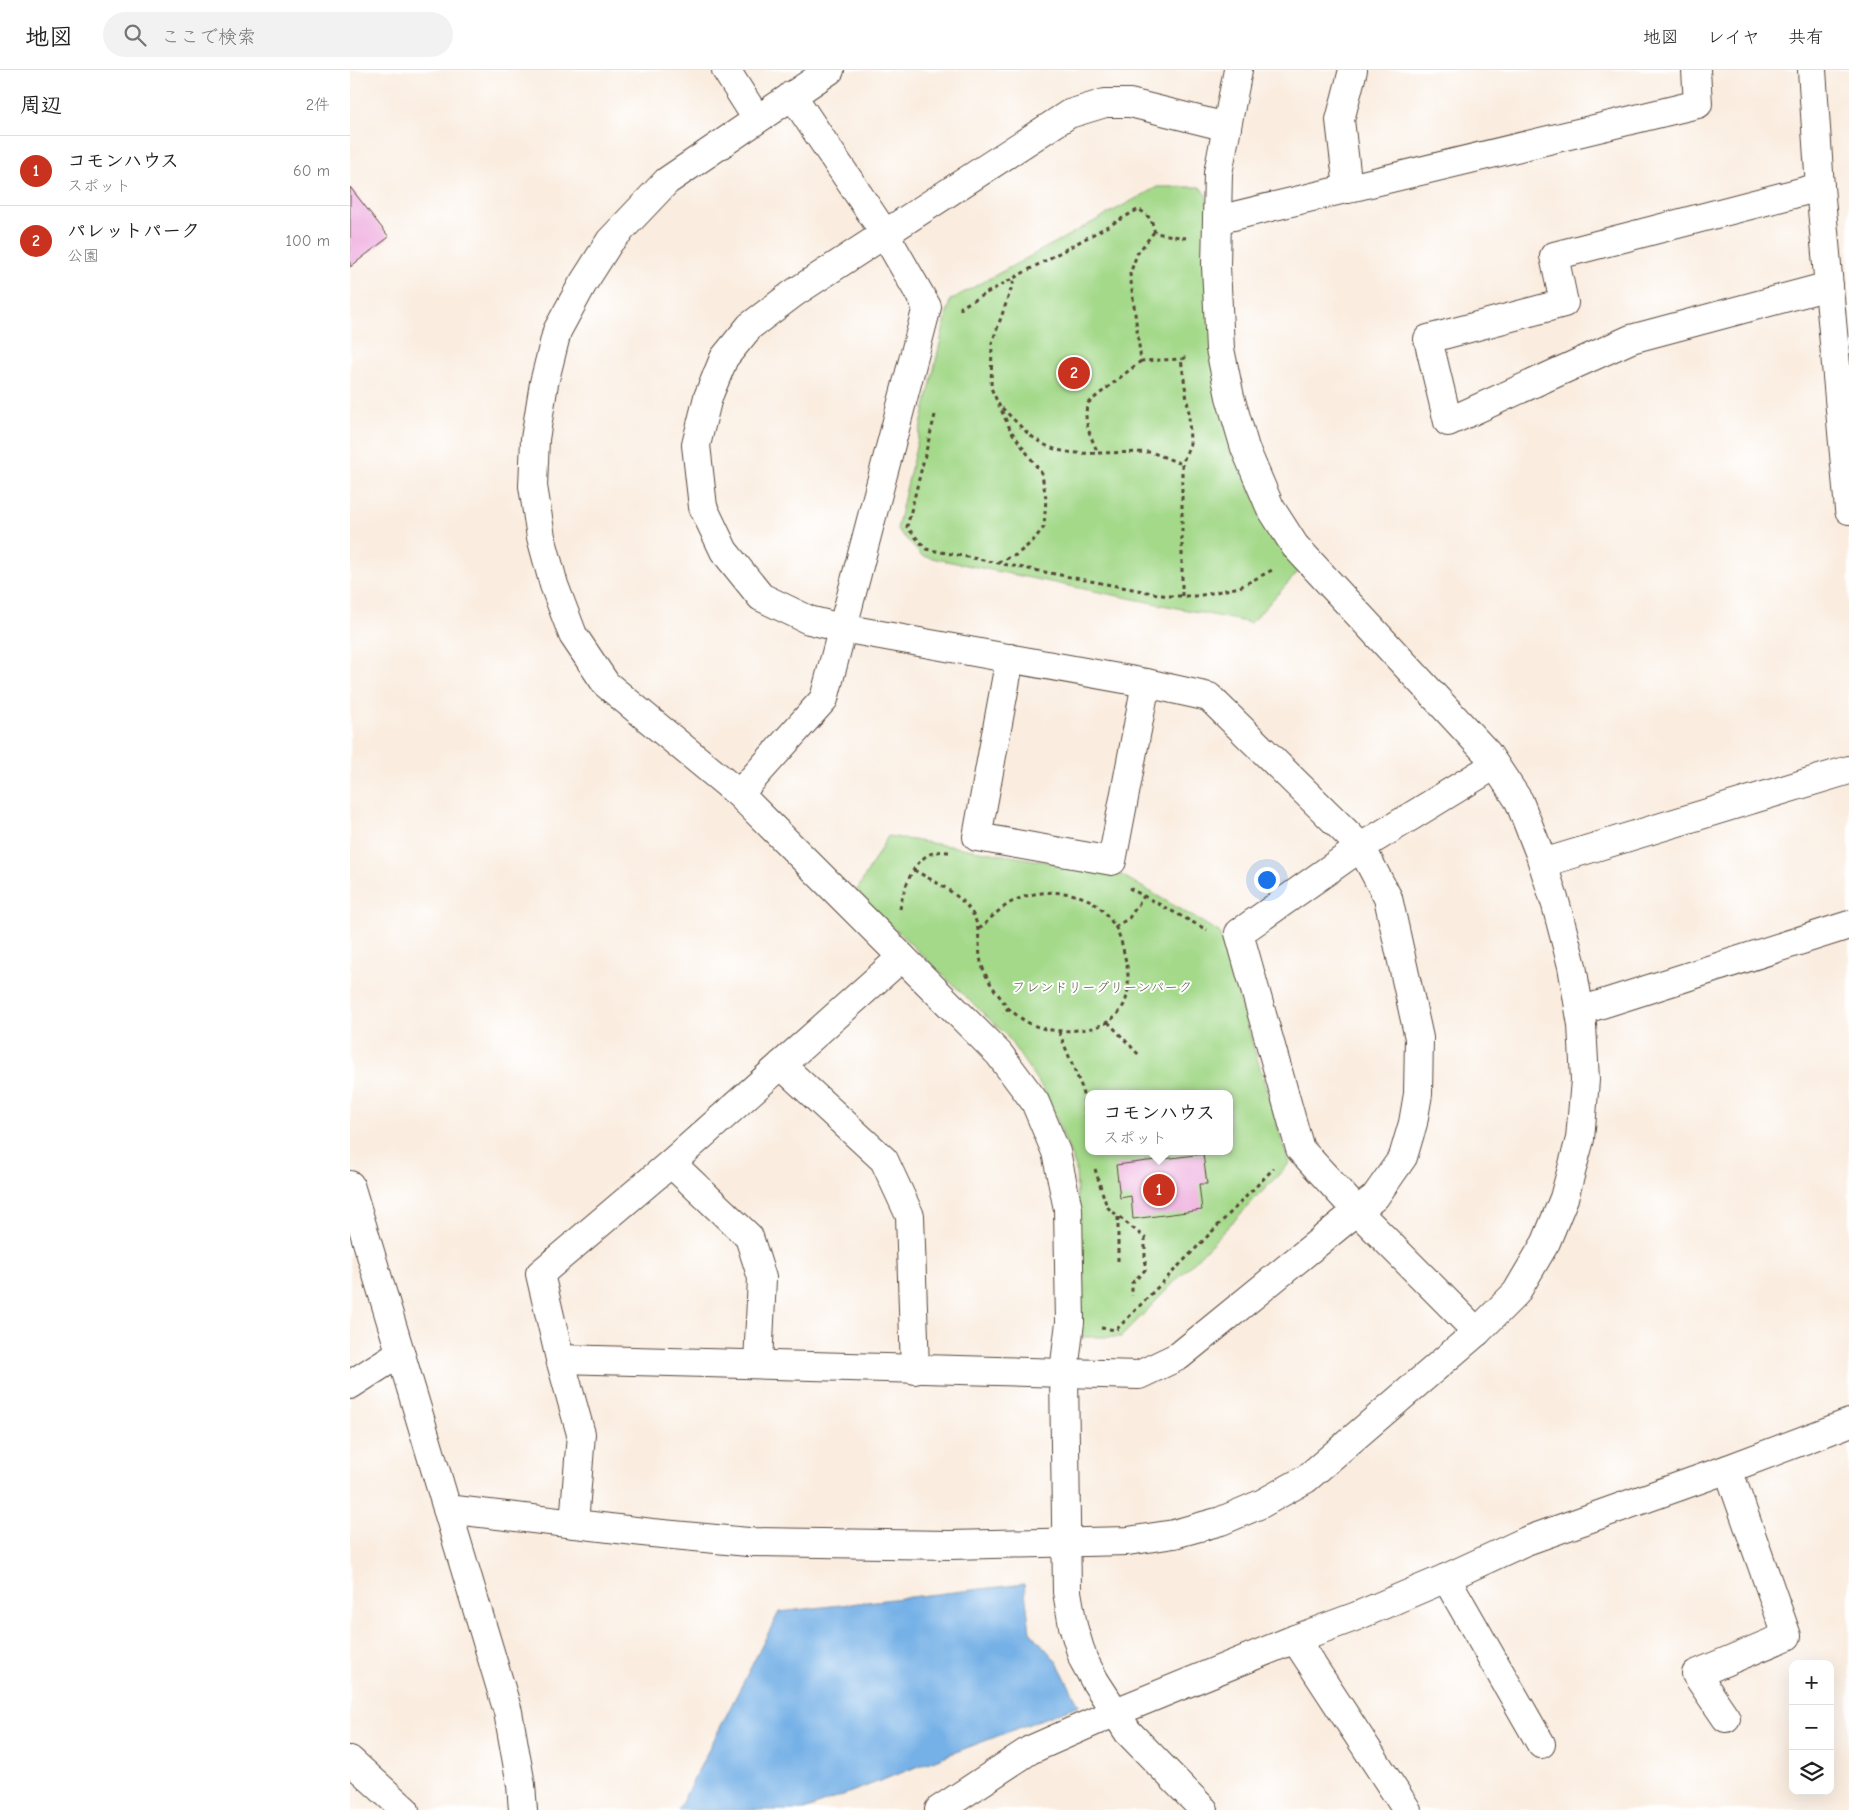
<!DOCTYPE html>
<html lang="ja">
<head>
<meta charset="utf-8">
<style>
	:root { --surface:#fff; --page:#f2f2f2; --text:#222; --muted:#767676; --line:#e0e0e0; --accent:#c8321e }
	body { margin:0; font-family:"Comic Neue","Klee One",sans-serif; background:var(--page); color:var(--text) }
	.controls { position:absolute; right:15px; bottom:15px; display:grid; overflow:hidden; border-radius:10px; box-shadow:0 5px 20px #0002 }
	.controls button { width:45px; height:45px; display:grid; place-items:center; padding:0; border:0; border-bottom:1px solid var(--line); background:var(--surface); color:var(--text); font:25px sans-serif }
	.you { position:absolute; left:916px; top:809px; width:18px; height:18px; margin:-12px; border:4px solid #fff; border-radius:50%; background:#1a73e8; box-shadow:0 0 0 8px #1a73e833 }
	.badge { display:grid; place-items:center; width:32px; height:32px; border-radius:50%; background:var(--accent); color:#fff; font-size:16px; font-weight:700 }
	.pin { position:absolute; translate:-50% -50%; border:2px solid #fff; box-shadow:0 1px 5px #0006 }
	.popup { position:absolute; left:735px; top:1020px; width:148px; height:65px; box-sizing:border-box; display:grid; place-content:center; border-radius:10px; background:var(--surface); filter:drop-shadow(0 1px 4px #0005); font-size:16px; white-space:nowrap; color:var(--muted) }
	.popup b { font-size:19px; color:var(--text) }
	.popup::after { content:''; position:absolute; left:50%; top:100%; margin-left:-10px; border:10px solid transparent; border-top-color:var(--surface) }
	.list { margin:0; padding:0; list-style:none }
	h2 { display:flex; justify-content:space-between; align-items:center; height:65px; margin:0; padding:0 20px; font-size:21px }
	h2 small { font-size:16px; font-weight:400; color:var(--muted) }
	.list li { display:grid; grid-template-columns:32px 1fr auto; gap:15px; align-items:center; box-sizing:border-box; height:70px; padding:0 20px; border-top:1px solid var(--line) }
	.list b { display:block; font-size:19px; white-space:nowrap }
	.list p { margin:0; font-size:16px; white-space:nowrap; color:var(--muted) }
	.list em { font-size:16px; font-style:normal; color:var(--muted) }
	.icon { flex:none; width:28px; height:28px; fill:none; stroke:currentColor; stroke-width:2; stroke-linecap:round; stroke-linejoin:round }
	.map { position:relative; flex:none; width:1499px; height:1740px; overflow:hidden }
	header { display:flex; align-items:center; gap:30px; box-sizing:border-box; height:70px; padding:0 25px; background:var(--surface); border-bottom:1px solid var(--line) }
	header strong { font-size:24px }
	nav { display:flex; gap:28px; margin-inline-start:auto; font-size:18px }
	.search { width:350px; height:45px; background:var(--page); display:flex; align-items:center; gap:12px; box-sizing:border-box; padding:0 18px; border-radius:28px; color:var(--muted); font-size:19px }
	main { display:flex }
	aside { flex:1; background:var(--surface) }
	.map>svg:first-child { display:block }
	.green { fill:#a4d98a; stroke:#708254; fill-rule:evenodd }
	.water { fill:#74b0e6; stroke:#586d82 }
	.building { fill:#eda5db }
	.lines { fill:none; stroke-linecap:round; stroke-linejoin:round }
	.minor-casing { stroke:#58473b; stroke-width:30 }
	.path { stroke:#58473b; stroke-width:3; stroke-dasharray:4 4; stroke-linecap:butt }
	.minor { stroke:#fff; stroke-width:28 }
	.labels { text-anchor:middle; stroke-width:4; stroke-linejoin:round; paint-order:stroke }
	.park-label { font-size:14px; fill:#5a5f3e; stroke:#fff }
</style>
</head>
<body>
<header>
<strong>地図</strong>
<div class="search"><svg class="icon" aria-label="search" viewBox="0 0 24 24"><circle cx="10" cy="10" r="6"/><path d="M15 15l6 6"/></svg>ここで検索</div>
<nav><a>地図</a><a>レイヤ</a><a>共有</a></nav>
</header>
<main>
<aside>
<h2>周辺<small>2件</small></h2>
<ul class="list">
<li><span class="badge">1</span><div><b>コモンハウス</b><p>スポット</p></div><em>60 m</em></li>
<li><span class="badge">2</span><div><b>パレットパーク</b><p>公園</p></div><em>100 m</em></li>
</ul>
</aside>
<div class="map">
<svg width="1499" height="1740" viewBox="0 0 1499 1740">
	<rect width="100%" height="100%" fill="#fff"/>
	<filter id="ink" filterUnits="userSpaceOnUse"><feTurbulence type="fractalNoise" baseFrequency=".02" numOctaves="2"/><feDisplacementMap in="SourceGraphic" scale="10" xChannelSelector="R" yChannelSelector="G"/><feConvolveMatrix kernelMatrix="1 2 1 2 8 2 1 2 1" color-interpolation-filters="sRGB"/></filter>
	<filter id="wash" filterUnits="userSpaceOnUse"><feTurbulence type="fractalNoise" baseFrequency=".0096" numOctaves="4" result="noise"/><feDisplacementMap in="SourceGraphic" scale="20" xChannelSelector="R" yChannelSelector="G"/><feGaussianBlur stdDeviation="1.12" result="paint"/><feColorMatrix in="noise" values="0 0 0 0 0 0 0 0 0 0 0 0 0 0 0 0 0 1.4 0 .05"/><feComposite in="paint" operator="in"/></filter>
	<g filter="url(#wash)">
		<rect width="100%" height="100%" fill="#faede0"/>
		<g class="green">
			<polygon points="807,117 850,117 856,125 900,420 948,502 901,553 572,486 547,459 600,230"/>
			<path d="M538 766 770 804 869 862 939 1094 771 1267H732L726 1098 697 1025 656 965 506 822ZM739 1024H879V1081H739Z"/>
		</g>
		<polygon class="water" points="674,1514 680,1561 707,1592 729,1635 454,1740 328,1740 429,1542"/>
		<g id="blocks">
			<g class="building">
				<polygon points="0,117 39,167 0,197"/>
				<polygon points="853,1084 857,1114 849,1114 852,1140 783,1149 781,1126 770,1128 766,1095"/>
			</g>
		</g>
	</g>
	<g filter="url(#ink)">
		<use href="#blocks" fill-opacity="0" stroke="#58473b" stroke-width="1"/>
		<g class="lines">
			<g class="minor-casing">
				<g id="minor">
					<polyline points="376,0 407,49"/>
					<polyline points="480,0 317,111 260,171 232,215 207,261 194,313 185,369 183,416 191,467 204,515 223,565 256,614 389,724 649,984 685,1032 706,1082 718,1139 720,1252 714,1302 717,1522 723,1556 733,1589 745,1611 778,1662 854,1740"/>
					<polyline points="1462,0 1470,117 1499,440"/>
					<polyline points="1470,117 1204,186 1214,233 1078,269 1098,352 1281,269 1479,216"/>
					<polyline points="998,119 990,50 1003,0"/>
					<polyline points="867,150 1348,34 1346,0"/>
					<polyline points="660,588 627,767 762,791 796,613"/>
					<polyline points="389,724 474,629 577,237 535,164 442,25"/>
					<polyline points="1193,793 1499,700"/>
					<polyline points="1230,941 1499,855"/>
					<polyline points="431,995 534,1090 560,1146 565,1300"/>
					<polyline points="321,1093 399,1167 412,1208 408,1294"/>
					<polyline points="0,1115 158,1642 171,1715 173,1740"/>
					<polyline points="1127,1262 1007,1141 950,1079 889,863 1011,777 1145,695"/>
					<polyline points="210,1289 789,1305 829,1286 1007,1141 1025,1127 1053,1087 1063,1053 1068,1024 1069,968 1038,828 1011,777 859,627 796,613 492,558 459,550 411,527 374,481 353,437 346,375 358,327 374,288 400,256 444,223 719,44 755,33 780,33 877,57"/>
					<polyline points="0,1315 50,1283"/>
					<polyline points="97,1439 302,1463 398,1472 600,1475 778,1471 824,1464 871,1451 911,1434 956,1409 1127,1262 1166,1223 1196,1172 1214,1128 1230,1069 1235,1010 1232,955 1222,896 1206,835 1189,782 1169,731 1137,683 945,476 920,437 895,378 880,327 870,279 866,196 868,103 888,0"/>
					<polyline points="224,1454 231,1364 210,1289 190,1204 321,1093 552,887"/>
					<polyline points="1096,1508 1191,1674"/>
					<polyline points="945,1569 1057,1740"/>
					<polyline points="1376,1648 1346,1604 1437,1566 1378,1399"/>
					<polyline points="0,1690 55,1740"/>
					<polyline points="589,1740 680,1680 766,1642 945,1569 1007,1546 1096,1508 1176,1471 1378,1399 1499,1353"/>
				</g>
			</g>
			<g class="path">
				<polyline points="804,162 787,184 780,204 791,291 831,289"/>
				<polyline points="611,240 611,237 789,139 801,149 805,163 836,168"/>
				<path d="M791 291 738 333C732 350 741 367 748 383L801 382 832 394"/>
				<path d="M652 338C664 349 676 364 690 372 707 383 728 384 748 383"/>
				<polyline points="585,345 557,457 576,479 818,526 847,526 890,517 924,499"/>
				<polyline points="648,492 666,485 682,472 694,457 696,429 692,404 661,361 641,318 642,273 665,208"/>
				<polyline points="832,526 832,394 840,374 839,343 831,289 839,287"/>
				<path d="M564 800C583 811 606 821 620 840 632 856 627 873 631 892 635 909 648 924 658 938L654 944"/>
				<polyline points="779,818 857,860"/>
				<path d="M550 839C553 820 564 785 587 782 591 781 595 782 599 782"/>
				<polyline points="765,857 779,848 794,826"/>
				<path d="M629 859C641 848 653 835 668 829 689 820 718 820 739 830 749 835 761 849 767 860 772 871 774 884 777 896 779 911 780 931 768 943 758 955 743 959 728 960 697 963 681 958 658 938"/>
				<polyline points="758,952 789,985"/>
				<polyline points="709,962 732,1018 739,1069"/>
				<polyline points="745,1099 757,1137 795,1168 795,1200 782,1213 782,1226"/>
				<polyline points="768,1147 768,1192"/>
				<polyline points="751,1258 766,1260 924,1098"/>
			</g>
			<use href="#minor" class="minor"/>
		</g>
	</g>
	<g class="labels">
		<g class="park-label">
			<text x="752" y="922">フレンドリーグリーンパーク</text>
		</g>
	</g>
</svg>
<div class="controls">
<button>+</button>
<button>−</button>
<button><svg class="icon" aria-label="layers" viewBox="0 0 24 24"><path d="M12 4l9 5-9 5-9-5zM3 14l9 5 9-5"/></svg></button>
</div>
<div class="you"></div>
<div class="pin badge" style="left:809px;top:1120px">1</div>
<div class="popup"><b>コモンハウス</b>スポット</div>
<div class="pin badge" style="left:724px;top:303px">2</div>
</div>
</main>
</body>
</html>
